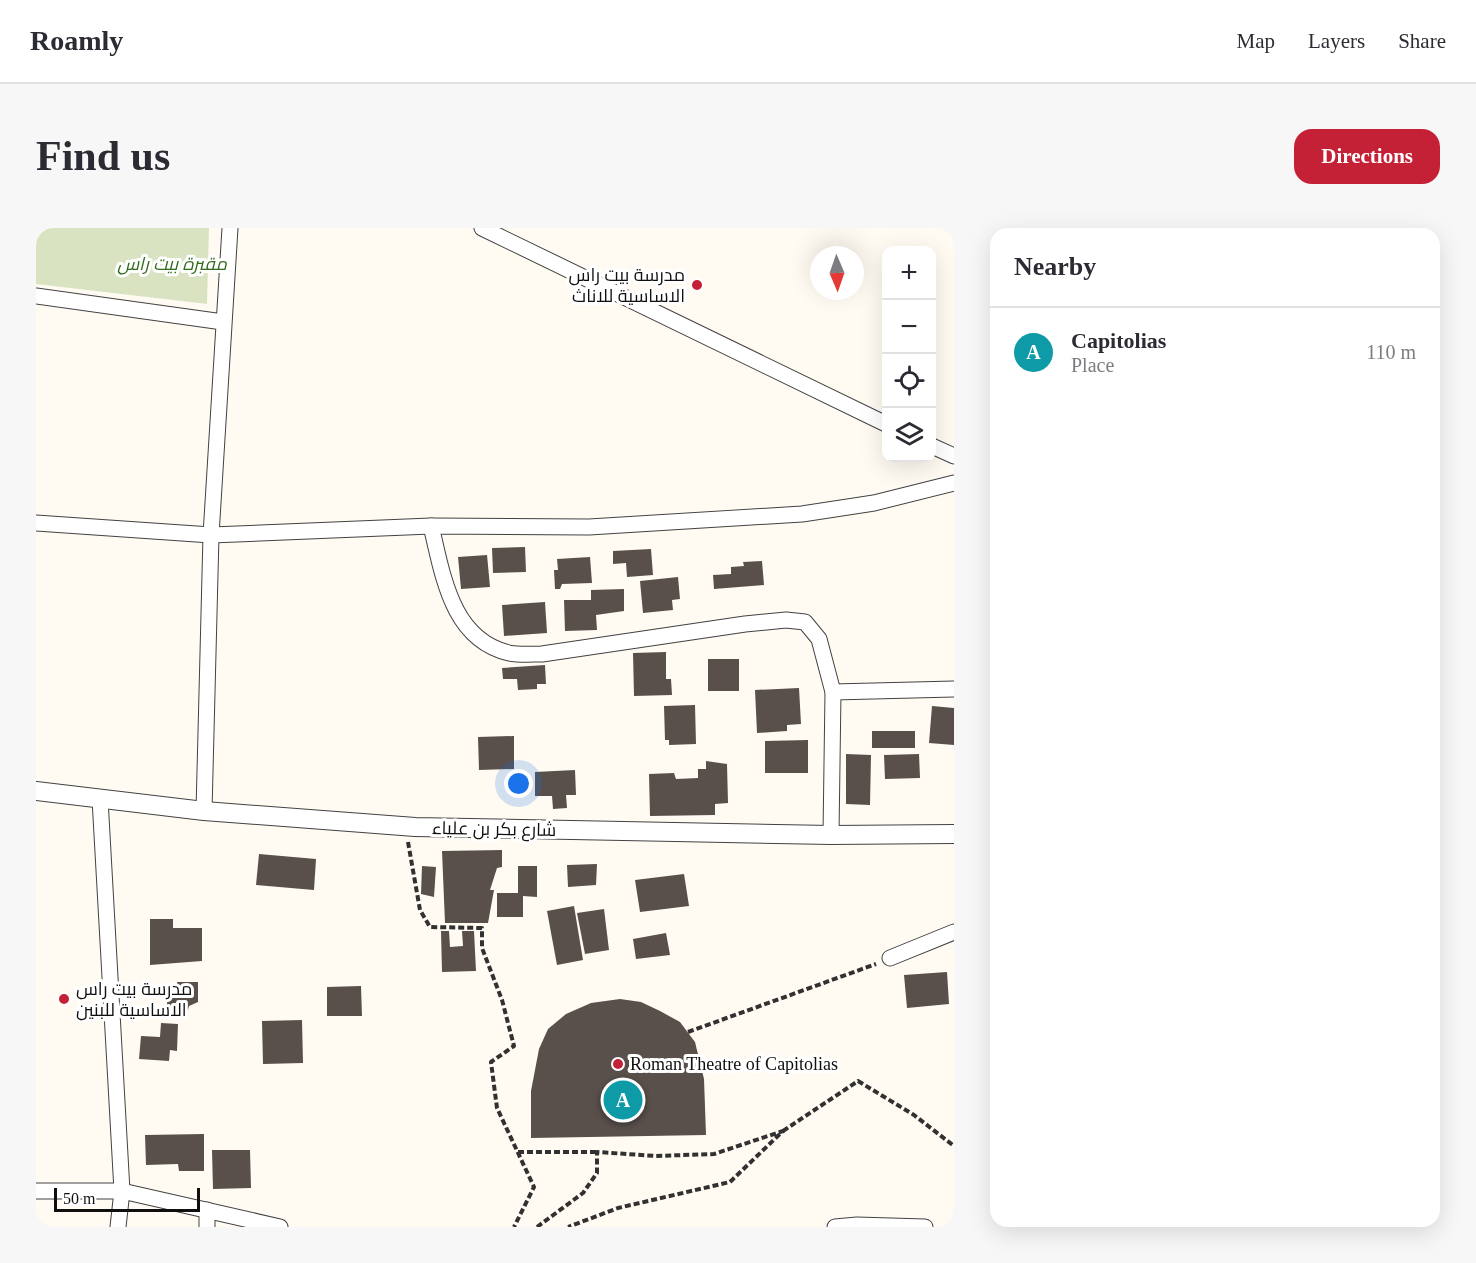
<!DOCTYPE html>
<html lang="en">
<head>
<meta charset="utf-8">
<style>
	:root { --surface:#fff; --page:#f7f7f7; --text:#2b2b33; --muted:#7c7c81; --line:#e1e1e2; --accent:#c52136 }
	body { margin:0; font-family:"Times New Roman",Cairo,serif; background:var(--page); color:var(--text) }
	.controls { position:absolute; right:18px; top:18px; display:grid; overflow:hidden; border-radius:12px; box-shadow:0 6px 24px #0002 }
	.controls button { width:54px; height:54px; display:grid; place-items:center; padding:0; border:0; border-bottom:2px solid var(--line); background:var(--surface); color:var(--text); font:30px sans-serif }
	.compass { position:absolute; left:774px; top:18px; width:54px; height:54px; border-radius:50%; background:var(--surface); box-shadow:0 6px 24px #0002; rotate:178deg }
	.scale { position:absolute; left:18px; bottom:15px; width:146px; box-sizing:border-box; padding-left:6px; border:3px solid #0f0f0f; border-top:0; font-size:16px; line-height:21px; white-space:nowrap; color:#0f0f0f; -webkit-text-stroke:4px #fff; paint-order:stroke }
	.you { position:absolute; left:483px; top:556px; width:21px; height:21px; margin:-15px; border:4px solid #fff; border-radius:50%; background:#1a73e8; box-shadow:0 0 0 9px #1a73e833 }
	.badge { display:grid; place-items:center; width:39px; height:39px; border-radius:50%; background:var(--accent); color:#fff; font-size:20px; font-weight:700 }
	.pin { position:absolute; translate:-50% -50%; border:3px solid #fff; box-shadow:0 2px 6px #0006 }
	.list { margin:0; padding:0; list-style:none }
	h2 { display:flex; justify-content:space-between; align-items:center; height:78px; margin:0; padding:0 24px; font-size:26px }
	h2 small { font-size:20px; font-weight:400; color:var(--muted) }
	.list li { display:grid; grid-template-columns:39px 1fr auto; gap:18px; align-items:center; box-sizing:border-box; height:90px; padding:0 24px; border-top:2px solid var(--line) }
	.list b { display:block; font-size:22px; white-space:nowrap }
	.list p { margin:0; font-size:20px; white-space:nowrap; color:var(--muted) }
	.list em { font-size:20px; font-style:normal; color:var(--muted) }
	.icon { flex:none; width:33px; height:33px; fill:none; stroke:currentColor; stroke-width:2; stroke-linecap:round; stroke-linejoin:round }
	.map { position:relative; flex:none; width:918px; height:999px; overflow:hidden; border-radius:18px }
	header { display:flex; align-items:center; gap:36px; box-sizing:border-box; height:84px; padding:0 30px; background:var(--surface); border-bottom:2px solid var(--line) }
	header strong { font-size:28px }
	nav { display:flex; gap:33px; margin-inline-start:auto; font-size:21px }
	.intro { display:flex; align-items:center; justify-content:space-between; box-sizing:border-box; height:144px; padding:0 36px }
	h1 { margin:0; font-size:42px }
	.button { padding:15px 27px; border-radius:18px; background:var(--accent); color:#fff; font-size:21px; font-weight:700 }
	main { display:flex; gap:36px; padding:0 36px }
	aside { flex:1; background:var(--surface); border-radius:18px; box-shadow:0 6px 24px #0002 }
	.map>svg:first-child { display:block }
	.cemetery { fill:#dae3c1 }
	.building { fill:#594f4b }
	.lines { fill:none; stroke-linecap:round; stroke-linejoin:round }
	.minor-casing { stroke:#424242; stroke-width:17 }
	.tertiary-casing { stroke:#424242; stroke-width:20 }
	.path { stroke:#313131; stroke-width:4; stroke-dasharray:6 3; stroke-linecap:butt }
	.minor { stroke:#fff; stroke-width:15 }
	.tertiary { stroke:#fff; stroke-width:18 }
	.poi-dot { fill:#c52136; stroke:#fff; stroke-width:2 }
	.labels { text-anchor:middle; stroke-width:6; stroke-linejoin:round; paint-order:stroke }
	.park-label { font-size:18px; font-style:italic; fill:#326b1c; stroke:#fff }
	.poi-label { font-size:18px; fill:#0f0f0f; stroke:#fff; text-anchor:start }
	.street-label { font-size:18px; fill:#0f0f0f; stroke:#fff }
</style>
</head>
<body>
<header>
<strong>Roamly</strong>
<nav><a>Map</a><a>Layers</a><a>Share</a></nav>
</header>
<div class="intro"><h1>Find us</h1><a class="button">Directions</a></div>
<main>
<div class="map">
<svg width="918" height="999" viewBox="0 0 918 999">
	<rect width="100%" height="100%" fill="#fffbf2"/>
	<polygon class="cemetery" points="0,0 173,0 171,76 0,56"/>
	<g class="building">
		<polygon points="489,319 490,344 457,345 456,320"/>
		<polygon points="615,321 617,347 591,349 590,335 577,336 577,323"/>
		<polygon points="451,327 454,359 425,361 422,329"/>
		<polygon points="554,329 556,355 526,356 524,361 519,361 518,342 522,342 521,331"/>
		<polygon points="726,333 728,357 678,361 677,347 695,346 695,339 708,338 707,334"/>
		<polygon points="642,349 644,371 636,372 637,382 607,385 604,353"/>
		<polygon points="588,361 588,383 560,387 561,402 529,403 528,372 555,372 555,362"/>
		<polygon points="509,374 511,405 468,408 466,377"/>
		<polygon points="630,424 630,451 635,451 636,467 598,468 597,425"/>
		<rect x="672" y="431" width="31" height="32"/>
		<polygon points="509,437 510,456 501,456 501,461 482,462 481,451 467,451 466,440"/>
		<polygon points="763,460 765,496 751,497 751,503 721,505 719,462"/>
		<polygon points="659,477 660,516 633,517 633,512 629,512 628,478"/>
		<polygon points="896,478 918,480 918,517 893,515"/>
		<rect x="836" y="503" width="43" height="17"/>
		<polygon points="478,508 478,541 443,542 442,509"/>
		<polygon points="772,512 772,545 729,545 729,513"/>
		<polygon points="810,526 835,527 834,577 810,576"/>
		<polygon points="883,526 884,550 849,551 848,527"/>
		<polygon points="670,533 691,536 692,575 679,576 679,587 614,588 613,546 638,545 640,551 662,550 662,541 670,541"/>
		<polygon points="539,542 540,567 530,567 531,580 517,581 516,568 499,568 499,544"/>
		<polygon points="466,622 466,639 461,640 454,662 458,662 452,695 409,695 406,623"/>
		<polygon points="223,626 280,631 278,662 220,657"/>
		<polygon points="561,636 560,657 532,659 531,637"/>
		<polygon points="386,638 400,639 398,669 385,666"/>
		<polygon points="482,638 501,638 501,669 487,668 487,689 461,689 461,665 482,665"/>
		<polygon points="648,646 653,678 604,684 599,652"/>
		<polygon points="538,678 547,732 521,737 511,683"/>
		<polygon points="568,681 573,722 549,726 541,685"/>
		<polygon points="114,691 137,691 137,700 166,700 166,733 114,737"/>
		<polygon points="405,703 413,703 414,719 427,718 426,703 438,703 440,743 406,744"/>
		<polygon points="630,705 634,727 600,731 597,711"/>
		<polygon points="911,744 913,776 871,780 868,747"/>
		<polygon points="141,754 162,754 162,774 153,778 152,782 131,783 131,769 141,769"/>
		<polygon points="325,758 326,788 291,788 291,759"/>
		<polygon points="584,771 605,774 624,783 644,794 659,814 668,851 670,907 495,910 495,863 503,821 512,801 530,786 555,775"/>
		<polygon points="266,792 267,835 227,836 226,793"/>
		<polygon points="125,795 142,796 141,823 134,822 133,833 103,831 105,808 124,809"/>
		<polygon points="168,906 168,943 143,943 142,936 110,937 109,907"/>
		<polygon points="176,922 214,922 215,960 177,961"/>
	</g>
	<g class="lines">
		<g class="minor-casing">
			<g id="minor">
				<polyline points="446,0 850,196"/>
				<polyline points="0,68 187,94"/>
				<polyline points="896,218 918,228"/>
				<polyline points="0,295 175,307 395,298 553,299 766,286 838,275 918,255"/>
				<path d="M395 298C407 347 415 411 473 425 483 427 495 426 506 426L709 396 750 392 769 394 783 411 797 464 795 607"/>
				<polyline points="797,464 918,461"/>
				<polyline points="64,571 86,963 82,999"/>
				<polyline points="168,583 175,307 194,0"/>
				<polyline points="854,730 918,704"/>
				<polyline points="0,963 86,963 244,999"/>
				<polyline points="171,982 171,999"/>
				<polyline points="799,999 821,997 889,999"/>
			</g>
		</g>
		<g class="tertiary-casing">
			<polyline id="tertiary" points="0,563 168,583 379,599 795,607 918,606"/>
		</g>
		<g class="path">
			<polyline points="372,614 384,682 394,699 446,700 446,720 466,772 478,818 455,834 461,880 498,959 478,999"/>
			<polyline points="652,804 840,736"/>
			<polyline points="747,903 822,853 878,887 918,918"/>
			<polyline points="482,924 561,924"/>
			<polyline points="501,999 547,965 561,945 561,924 620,928 678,926 747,903 694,954 582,980 532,999"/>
		</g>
		<use href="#minor" class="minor"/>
		<use href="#tertiary" class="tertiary"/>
	</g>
	<g class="poi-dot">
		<circle cx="661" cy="57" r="6"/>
		<circle cx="28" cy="771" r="6"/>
		<circle cx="582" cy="836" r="6"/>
	</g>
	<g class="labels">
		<g class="park-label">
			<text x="136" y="42">مقبرة بيت راس</text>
		</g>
		<g class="poi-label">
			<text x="649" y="53" text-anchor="end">مدرسة بيت راس<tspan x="649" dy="21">الاساسية للاناث</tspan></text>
			<text x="40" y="767">مدرسة بيت راس<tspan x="40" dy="21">الاساسية للبنين</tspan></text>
			<text x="594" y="842">Roman Theatre of Capitolias</text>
		</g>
		<g class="street-label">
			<text transform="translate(458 601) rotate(1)" y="6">شارع بكر بن علياء</text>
		</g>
	</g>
</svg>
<div class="controls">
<button>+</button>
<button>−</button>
<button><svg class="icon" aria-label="locate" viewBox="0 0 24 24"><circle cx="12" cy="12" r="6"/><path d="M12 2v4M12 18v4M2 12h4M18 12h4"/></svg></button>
<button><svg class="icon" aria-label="layers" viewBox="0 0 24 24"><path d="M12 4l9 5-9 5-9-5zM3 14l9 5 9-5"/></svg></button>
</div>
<svg class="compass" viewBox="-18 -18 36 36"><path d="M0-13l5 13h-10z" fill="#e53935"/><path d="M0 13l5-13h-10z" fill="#7c7c81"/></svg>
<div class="scale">50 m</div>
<div class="you"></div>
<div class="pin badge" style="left:587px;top:872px;background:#0f9aa8">A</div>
</div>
<aside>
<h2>Nearby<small></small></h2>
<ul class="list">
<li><span class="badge" style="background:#0f9aa8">A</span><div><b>Capitolias</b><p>Place</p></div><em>110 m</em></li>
</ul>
</aside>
</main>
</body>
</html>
